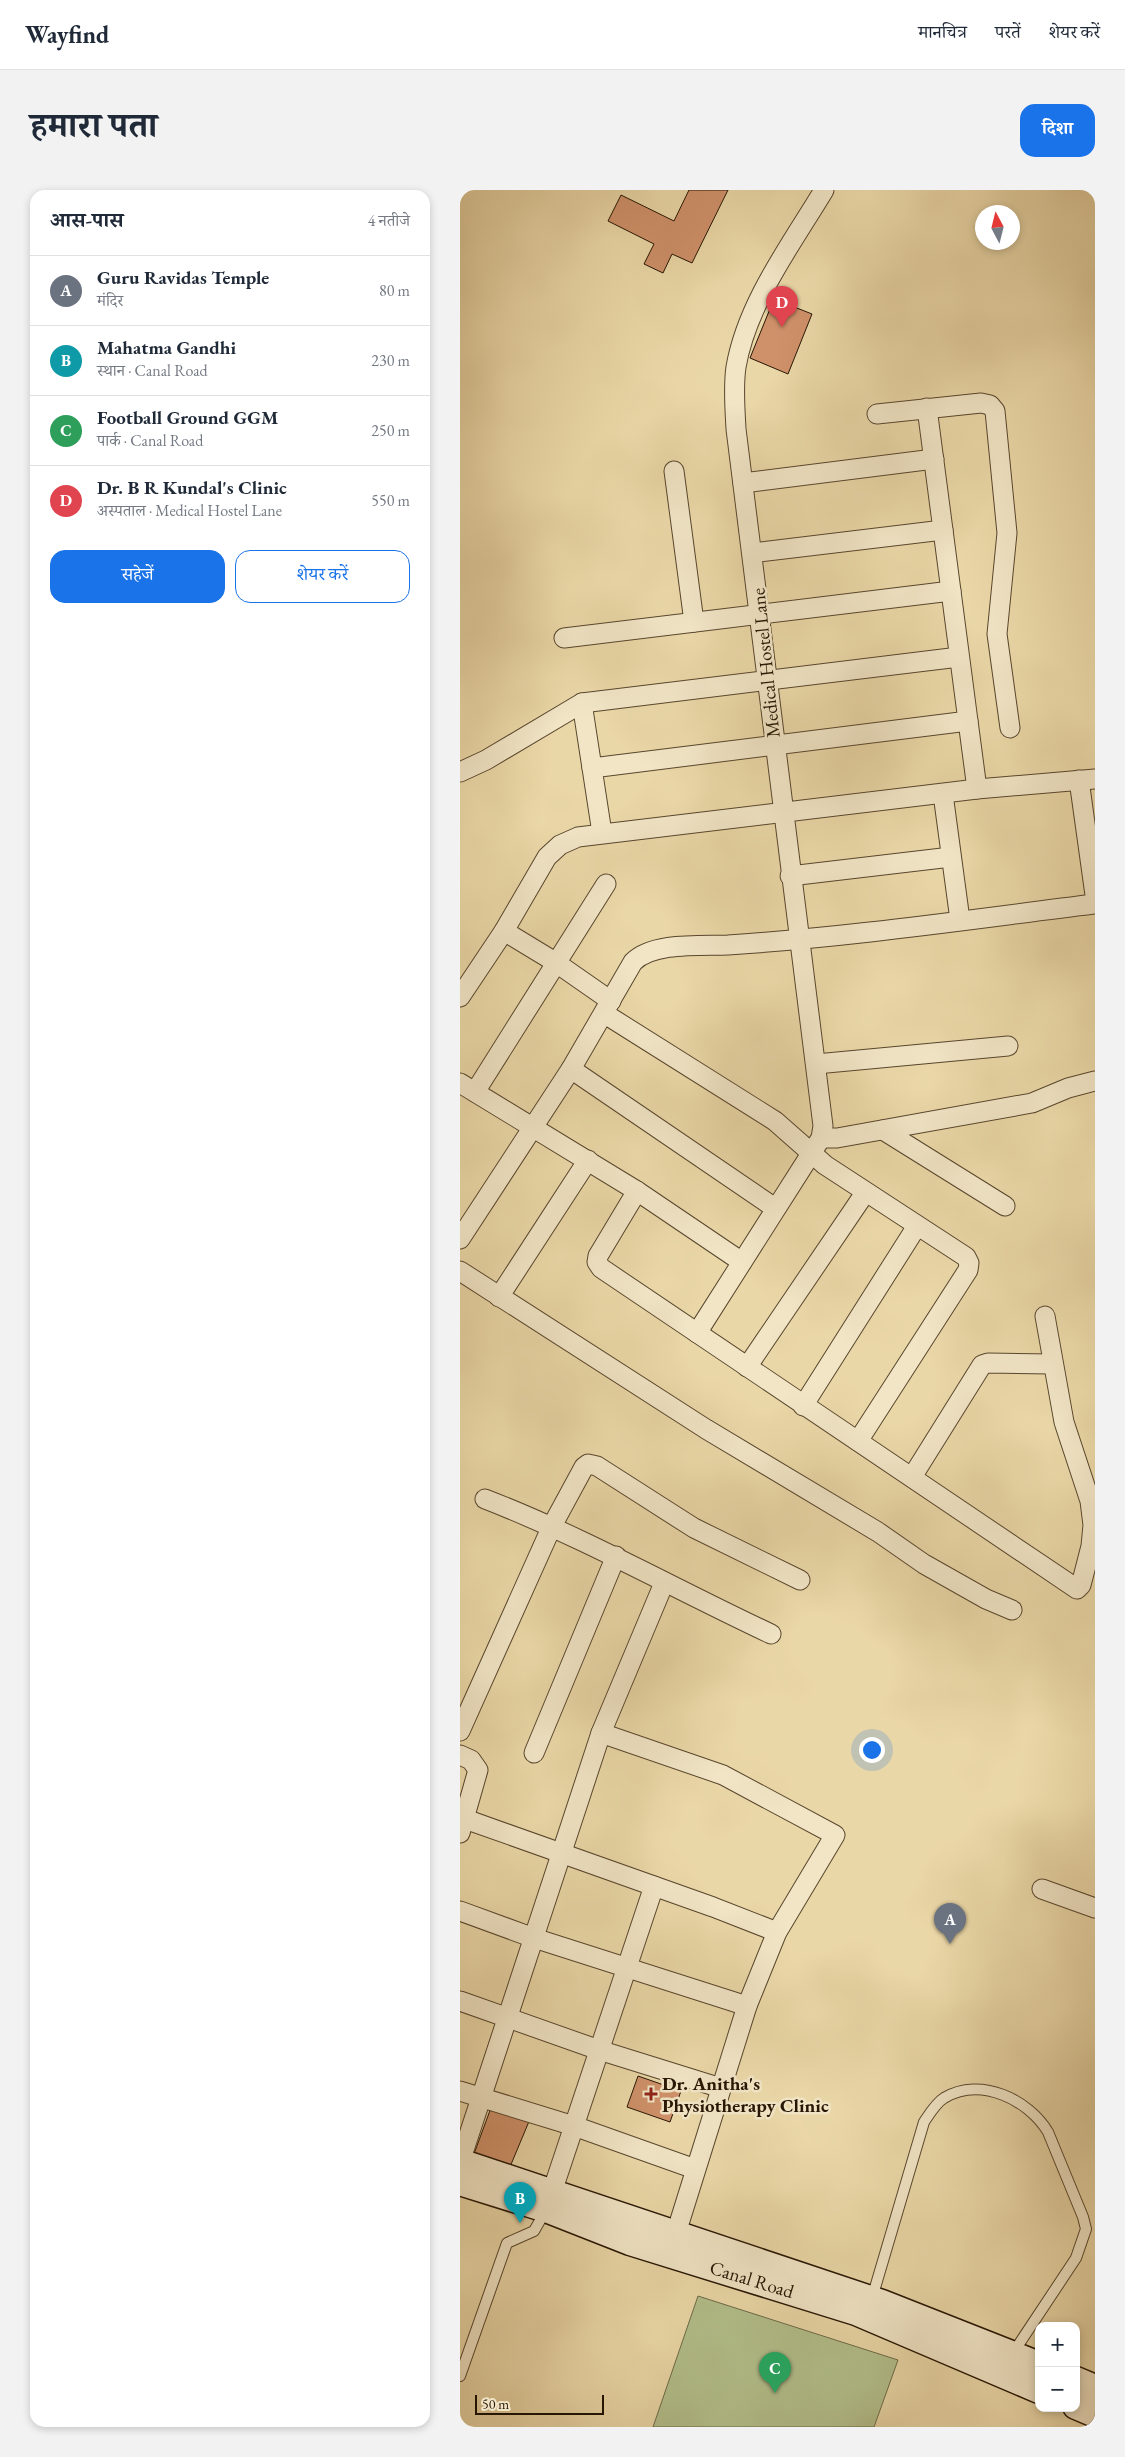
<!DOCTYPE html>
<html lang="hi">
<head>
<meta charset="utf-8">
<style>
	:root { --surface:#fff; --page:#f2f2f3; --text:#1f2937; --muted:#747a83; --line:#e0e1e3; --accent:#1a73e8 }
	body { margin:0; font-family:"EB Garamond","Noto Serif Devanagari",serif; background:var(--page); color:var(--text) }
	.controls { position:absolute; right:15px; bottom:15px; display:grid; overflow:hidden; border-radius:10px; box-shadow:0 2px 8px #0003 }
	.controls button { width:45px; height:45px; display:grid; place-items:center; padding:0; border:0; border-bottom:1px solid var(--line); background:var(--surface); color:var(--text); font:25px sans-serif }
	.compass { position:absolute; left:515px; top:15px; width:45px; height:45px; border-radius:50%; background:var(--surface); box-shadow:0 2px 8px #0003; rotate:353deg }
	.scale { position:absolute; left:15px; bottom:12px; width:129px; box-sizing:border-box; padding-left:5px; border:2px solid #271604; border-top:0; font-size:14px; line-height:18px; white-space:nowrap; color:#271604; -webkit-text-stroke:4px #f1e5c6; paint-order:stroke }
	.you { position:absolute; left:411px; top:1559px; width:18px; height:18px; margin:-12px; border:4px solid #fff; border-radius:50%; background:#1a73e8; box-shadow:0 0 0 8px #1a73e833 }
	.badge { display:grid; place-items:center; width:32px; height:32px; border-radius:50%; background:var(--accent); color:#fff; font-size:16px; font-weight:700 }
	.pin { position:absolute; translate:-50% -41px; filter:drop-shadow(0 1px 2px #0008) }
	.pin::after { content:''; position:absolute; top:26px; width:18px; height:15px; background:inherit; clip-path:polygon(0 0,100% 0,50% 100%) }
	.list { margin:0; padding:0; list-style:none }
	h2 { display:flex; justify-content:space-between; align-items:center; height:65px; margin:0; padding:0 20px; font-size:21px }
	h2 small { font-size:16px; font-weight:400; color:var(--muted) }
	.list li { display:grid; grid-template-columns:32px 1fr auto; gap:15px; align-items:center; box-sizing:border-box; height:70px; padding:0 20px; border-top:1px solid var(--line) }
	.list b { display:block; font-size:19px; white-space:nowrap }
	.list p { margin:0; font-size:16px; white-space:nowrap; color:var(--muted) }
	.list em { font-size:16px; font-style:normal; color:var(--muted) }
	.actions { display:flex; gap:10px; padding:15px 20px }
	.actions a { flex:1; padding:11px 0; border:1px solid var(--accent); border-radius:15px; text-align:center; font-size:18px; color:var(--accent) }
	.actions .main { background:var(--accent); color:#fff }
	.map { position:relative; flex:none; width:635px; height:2237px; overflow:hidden; border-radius:15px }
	header { display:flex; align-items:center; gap:30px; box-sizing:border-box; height:70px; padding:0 25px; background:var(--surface); border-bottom:1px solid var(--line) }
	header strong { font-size:24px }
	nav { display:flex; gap:28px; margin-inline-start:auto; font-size:18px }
	.intro { display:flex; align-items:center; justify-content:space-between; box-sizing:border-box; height:120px; padding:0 30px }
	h1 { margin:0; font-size:35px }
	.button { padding:12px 22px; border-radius:15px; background:var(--accent); color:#fff; font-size:18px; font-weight:700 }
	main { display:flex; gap:30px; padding:0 30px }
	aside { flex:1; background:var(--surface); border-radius:15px; box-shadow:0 2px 8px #0003 }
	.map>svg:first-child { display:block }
	.green { fill:#b2bf8b; stroke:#6c6a48 }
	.building { fill:#cf916a; stroke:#271604 }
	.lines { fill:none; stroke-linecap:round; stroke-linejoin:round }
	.service-casing { stroke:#58462d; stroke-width:12 }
	.minor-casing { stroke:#58462d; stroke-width:21 }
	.secondary-casing { stroke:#271604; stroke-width:29 }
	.service { stroke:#f1e5c6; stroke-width:10 }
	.minor { stroke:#f1e5c6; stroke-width:19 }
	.secondary { stroke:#f1e5c6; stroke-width:26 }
	.poi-dot { fill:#8f2418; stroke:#f1e5c6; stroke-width:2 }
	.labels { text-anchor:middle; stroke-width:5; stroke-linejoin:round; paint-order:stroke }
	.street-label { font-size:19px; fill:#271604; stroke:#f1e5c6 }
	.poi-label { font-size:19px; font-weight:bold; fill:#271604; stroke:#f1e5c6; text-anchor:start }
</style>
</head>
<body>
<header>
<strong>Wayfind</strong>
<nav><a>मानचित्र</a><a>परतें</a><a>शेयर करें</a></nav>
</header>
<div class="intro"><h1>हमारा पता</h1><a class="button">दिशा</a></div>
<main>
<aside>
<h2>आस-पास<small>4 नतीजे</small></h2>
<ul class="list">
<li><span class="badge" style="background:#6b7280">A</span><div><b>Guru Ravidas Temple</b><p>मंदिर</p></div><em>80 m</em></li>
<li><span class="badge" style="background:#0f9aa8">B</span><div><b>Mahatma Gandhi</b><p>स्थान · Canal Road</p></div><em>230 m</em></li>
<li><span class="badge" style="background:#2e9e5b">C</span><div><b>Football Ground GGM</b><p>पार्क · Canal Road</p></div><em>250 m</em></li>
<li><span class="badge" style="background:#e0444e">D</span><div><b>Dr. B R Kundal's Clinic</b><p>अस्पताल · Medical Hostel Lane</p></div><em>550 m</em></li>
</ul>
<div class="actions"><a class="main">सहेजें</a><a>शेयर करें</a></div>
</aside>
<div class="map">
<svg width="635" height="2237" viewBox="0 0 635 2237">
	<rect width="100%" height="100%" fill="#ead7a7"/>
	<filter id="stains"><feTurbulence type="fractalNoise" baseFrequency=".004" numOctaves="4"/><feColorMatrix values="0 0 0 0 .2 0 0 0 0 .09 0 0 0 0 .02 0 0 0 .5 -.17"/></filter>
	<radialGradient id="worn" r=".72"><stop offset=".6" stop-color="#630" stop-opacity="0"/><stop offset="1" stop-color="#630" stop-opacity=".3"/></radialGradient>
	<polygon class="green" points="238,2106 438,2170 414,2237 193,2237"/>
	<g class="building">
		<polygon points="229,0 268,0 232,73 212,64 203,83 184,74 194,54 148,31 161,5 214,31"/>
		<polygon points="314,109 352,124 328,184 290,168"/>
		<polygon points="178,1886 221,1901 210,1932 167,1917"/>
		<polygon points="32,1915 70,1929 47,1984 11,1972"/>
	</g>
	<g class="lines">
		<g class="service-casing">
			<g id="service">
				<path d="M412 2108 464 1932C470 1923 476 1913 484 1908 521 1886 569 1910 588 1942L623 2027 626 2039 616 2068 553 2163"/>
				<polyline points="0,2186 47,2053 74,2041 86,2020"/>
			</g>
		</g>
		<g class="minor-casing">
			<g id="minor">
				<polyline points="417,224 521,213 530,215 535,221 547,343 537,444 550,538"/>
				<polyline points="214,281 234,432"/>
				<polyline points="283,293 474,269"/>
				<polyline points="292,363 483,340"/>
				<polyline points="104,448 491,401"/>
				<polyline points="122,513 142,643"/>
				<polyline points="508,531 517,599"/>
				<polyline points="132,578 508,531 467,218"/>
				<polyline points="0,582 26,570 122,513 499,467"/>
				<polyline points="619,590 635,705"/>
				<polyline points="483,604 500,730"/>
				<polyline points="330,686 491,667"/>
				<polyline points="44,741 95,772 151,811"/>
				<polyline points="0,807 44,741 87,667 100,655 118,647 517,599 635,589"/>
				<polyline points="145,824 315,931 365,975 506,1067 509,1073 508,1080 398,1251"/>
				<polyline points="356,874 548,856"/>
				<polyline points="111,879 315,1018"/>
				<polyline points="0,893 177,1001 282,1072"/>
				<polyline points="15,902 146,694"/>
				<polyline points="423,940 545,1016"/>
				<polyline points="361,948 377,948 572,913 608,898 635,891"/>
				<polyline points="177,1001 138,1066 137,1072 141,1078 617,1399 621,1395 631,1356 633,1335 630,1311 604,1232 585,1126"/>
				<path d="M0 1049 111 879 173 772C193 752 240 756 268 755 391 747 513 729 635 714"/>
				<polyline points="0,1081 246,1239 418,1342 464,1374 526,1409 552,1420"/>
				<polyline points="39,1107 128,970"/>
				<path d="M237 1143 361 948 363 936 276 239C275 219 273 197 276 177 287 113 331 55 364 0"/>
				<polyline points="287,1177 405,1003"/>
				<polyline points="343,1216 457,1036"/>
				<polyline points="452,1287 522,1175 528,1173 592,1174"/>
				<path d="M25 1309C123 1347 215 1399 311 1444"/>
				<polyline points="0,1541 92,1336 124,1277 128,1274 137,1276 234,1338 340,1390"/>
				<polyline points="141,1543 263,1585 375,1645 317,1742 287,1816 212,2056"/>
				<polyline points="74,1563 156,1366"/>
				<polyline points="0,1565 11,1570 18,1580 0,1643"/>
				<polyline points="5,1629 253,1717 317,1742"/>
				<polyline points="582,1699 635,1718"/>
				<polyline points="0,1721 74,1748 287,1816"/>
				<polyline points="0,1811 139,1860 261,1898"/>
				<polyline points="0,1901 114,1936 235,1979"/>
				<polyline points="0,1972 141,1543 204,1393"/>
				<polyline points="92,2002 194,1696"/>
			</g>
		</g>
		<g class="secondary-casing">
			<g id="secondary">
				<polyline points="0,1972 422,2113 579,2175"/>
				<polyline points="0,1992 86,2019 170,2052 396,2122 579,2200"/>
				<polyline points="616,2190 635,2198"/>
				<polyline points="616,2216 635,2224"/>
			</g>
		</g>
		<use href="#service" class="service"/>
		<use href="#minor" class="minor"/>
		<use href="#secondary" class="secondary"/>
	</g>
	<path class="poi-dot" d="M188.5 1896.5h5v5h5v5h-5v5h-5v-5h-5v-5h5z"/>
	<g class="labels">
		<g class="street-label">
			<text transform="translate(305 473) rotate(-96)" y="7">Medical Hostel Lane</text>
			<text transform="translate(292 2089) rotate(17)" y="7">Canal Road</text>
		</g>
		<g class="poi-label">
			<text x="202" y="1900">Dr. Anitha's<tspan x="202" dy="22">Physiotherapy Clinic</tspan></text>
		</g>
	</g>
	<rect width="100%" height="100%" filter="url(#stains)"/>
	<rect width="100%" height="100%" fill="url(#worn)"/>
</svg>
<div class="controls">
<button>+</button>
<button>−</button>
</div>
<svg class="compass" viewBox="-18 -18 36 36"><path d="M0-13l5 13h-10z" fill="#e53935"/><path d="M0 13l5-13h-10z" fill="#747a83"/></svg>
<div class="scale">50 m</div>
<div class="you"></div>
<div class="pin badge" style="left:490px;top:1754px;background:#6b7280">A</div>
<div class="pin badge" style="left:60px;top:2033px;background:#0f9aa8">B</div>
<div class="pin badge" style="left:315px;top:2203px;background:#2e9e5b">C</div>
<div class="pin badge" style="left:322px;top:137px;background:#e0444e">D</div>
</div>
</main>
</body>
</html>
